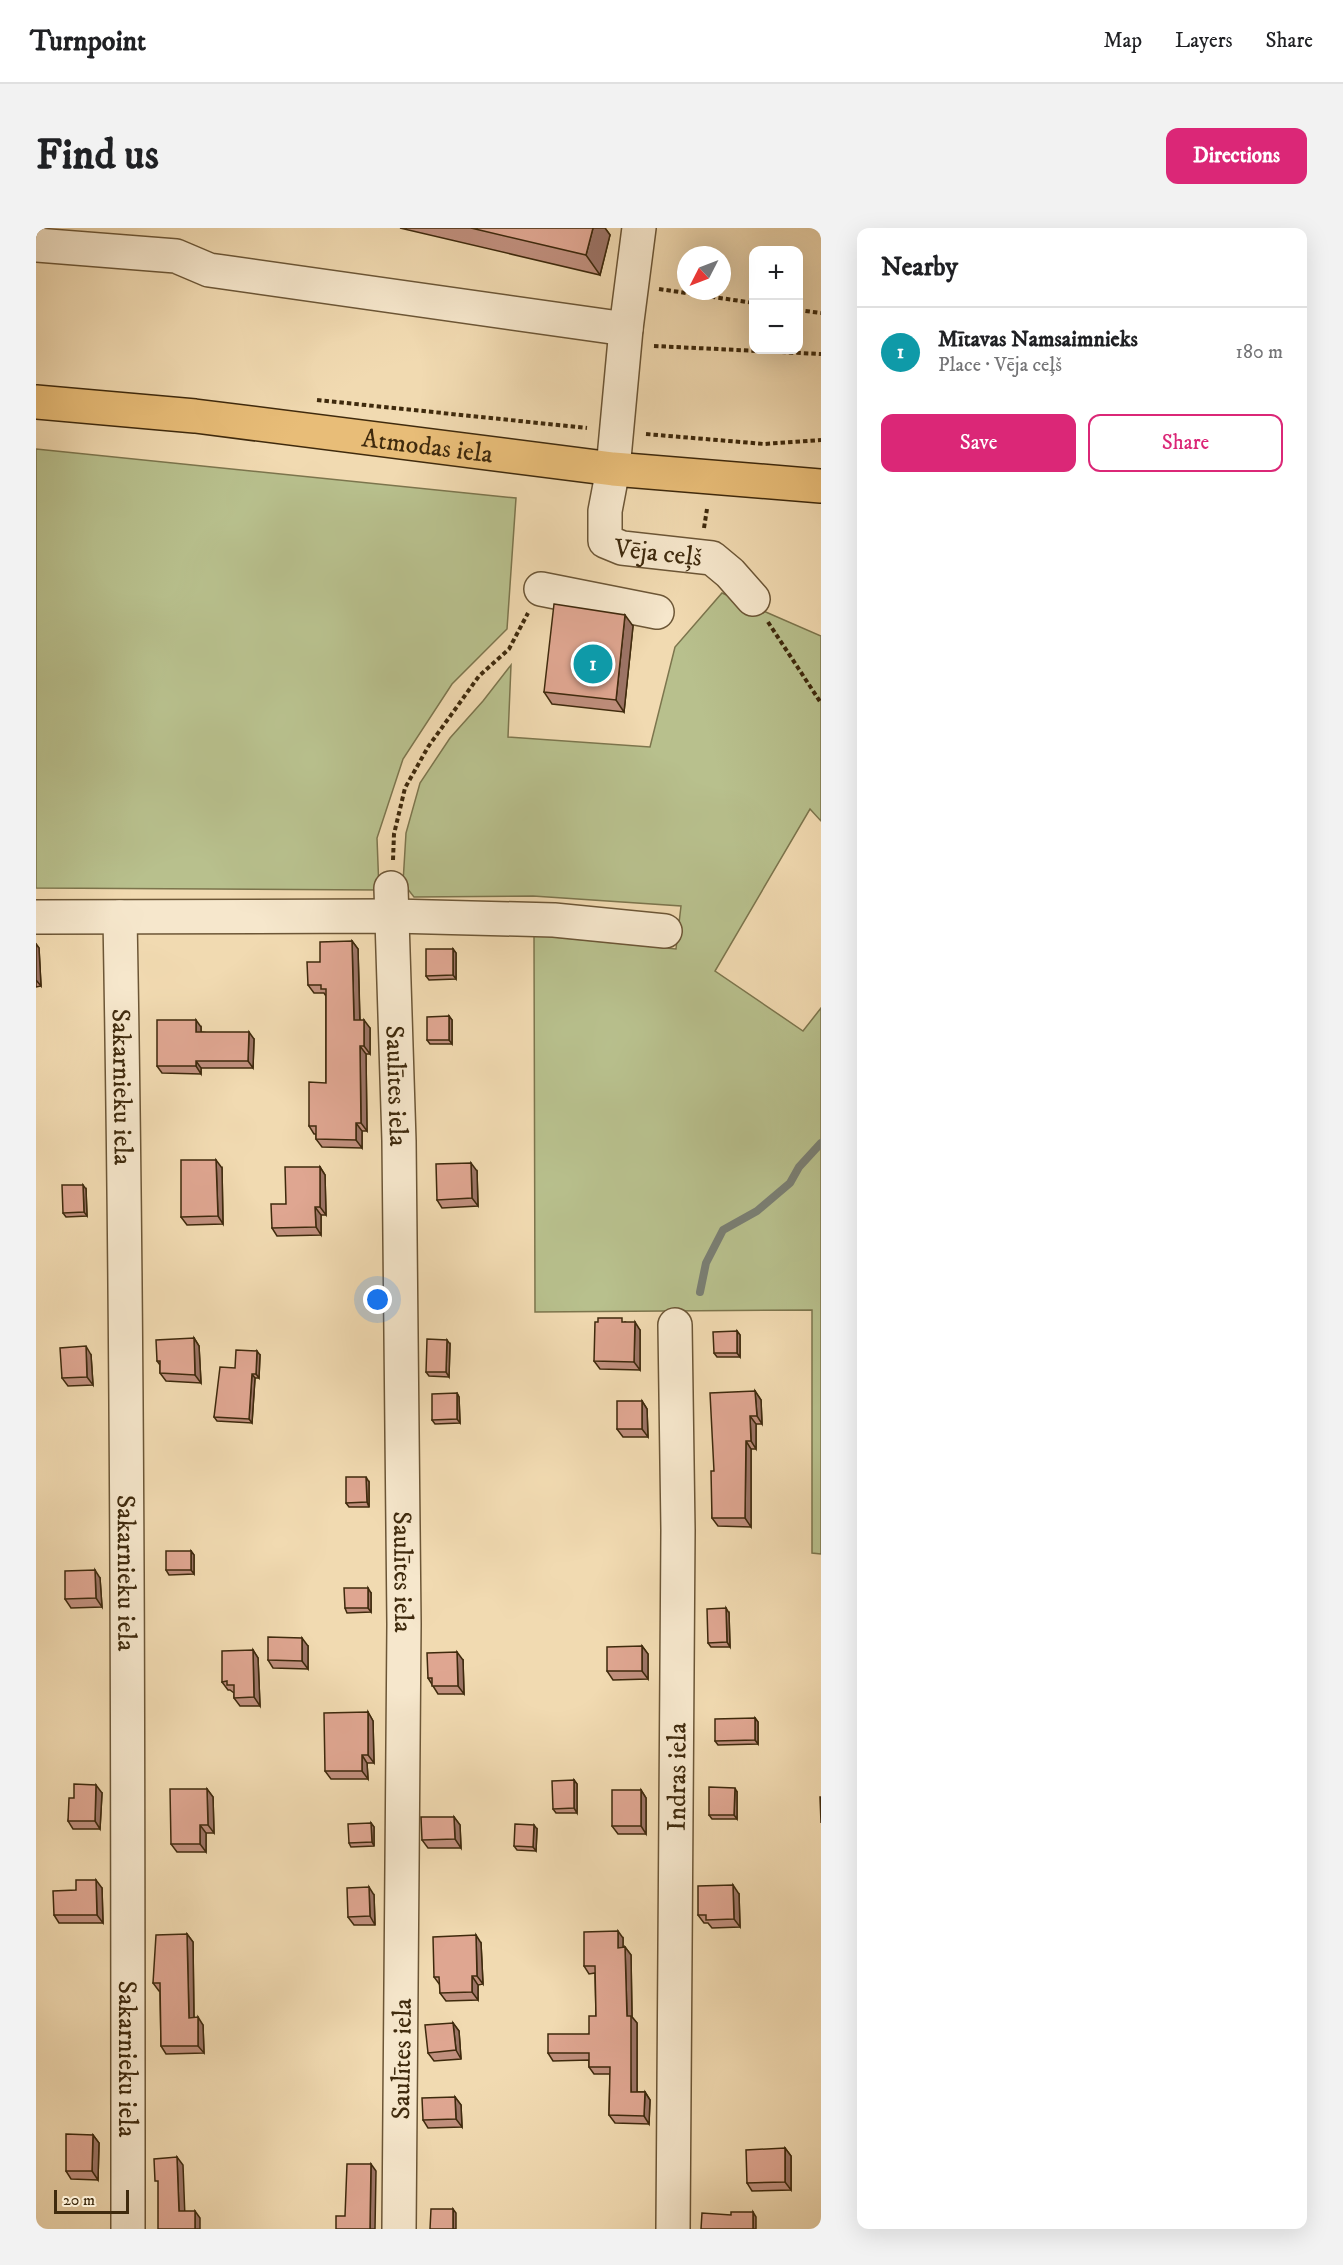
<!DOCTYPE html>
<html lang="en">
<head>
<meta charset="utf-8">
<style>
	:root { --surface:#fff; --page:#f2f2f2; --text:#202124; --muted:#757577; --line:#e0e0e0; --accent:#db2777 }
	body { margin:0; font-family:"IM FELL DW Pica",serif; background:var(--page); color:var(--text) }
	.controls { position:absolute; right:18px; top:18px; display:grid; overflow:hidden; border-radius:12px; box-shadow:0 6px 24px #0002 }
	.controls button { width:54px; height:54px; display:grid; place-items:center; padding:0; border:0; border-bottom:2px solid var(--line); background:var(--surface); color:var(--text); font:30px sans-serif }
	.compass { position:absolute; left:641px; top:18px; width:54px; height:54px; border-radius:50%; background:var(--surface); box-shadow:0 6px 24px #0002; rotate:228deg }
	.scale { position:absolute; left:18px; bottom:15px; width:75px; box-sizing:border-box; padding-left:6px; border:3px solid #3f2a0d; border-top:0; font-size:16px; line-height:21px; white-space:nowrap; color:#3f2a0d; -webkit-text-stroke:4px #f6e7cc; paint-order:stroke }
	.you { position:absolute; left:342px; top:1072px; width:21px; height:21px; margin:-15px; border:4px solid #fff; border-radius:50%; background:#1a73e8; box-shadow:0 0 0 9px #1a73e833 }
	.badge { display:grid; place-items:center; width:39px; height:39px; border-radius:50%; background:var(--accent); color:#fff; font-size:20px; font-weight:700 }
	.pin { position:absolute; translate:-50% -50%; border:3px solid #fff; box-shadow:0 2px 6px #0006 }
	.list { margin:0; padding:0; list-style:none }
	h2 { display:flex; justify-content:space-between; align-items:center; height:78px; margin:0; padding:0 24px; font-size:26px }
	h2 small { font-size:20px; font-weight:400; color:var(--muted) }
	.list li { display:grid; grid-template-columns:39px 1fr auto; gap:18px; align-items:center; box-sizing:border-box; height:90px; padding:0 24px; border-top:2px solid var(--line) }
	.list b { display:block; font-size:22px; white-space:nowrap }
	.list p { margin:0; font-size:20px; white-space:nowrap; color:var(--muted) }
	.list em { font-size:20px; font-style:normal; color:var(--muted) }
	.actions { display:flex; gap:12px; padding:18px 24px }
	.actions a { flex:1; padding:14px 0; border:2px solid var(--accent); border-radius:12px; text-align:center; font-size:21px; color:var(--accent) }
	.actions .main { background:var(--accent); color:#fff }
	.map { position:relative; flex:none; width:785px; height:2001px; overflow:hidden; border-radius:12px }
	header { display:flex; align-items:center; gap:36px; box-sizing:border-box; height:84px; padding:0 30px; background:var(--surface); border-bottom:2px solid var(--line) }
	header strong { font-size:28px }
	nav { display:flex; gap:33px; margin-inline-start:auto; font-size:21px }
	.intro { display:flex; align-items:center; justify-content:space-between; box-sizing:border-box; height:144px; padding:0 36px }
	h1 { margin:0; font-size:42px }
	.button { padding:15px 27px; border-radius:12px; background:var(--accent); color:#fff; font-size:21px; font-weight:700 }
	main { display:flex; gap:36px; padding:0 36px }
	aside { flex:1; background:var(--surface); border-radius:12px; box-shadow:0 6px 24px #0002 }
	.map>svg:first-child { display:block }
	.green { fill:#b8c08d; stroke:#7c754d; stroke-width:1.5 }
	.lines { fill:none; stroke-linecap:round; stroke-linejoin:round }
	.stream { stroke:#7a7f74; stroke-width:8 }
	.minor-casing { stroke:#6c5636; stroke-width:36 }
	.major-casing { stroke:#3f2a0d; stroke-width:36 }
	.path { stroke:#3f2a0d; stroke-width:4; stroke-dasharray:4.5 3; stroke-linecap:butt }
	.minor { stroke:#f6e7cc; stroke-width:33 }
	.major { stroke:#e8bd78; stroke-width:33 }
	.wall { fill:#c08f7d; stroke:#3f2a0d; stroke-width:1.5 }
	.shaded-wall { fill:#9c7466; stroke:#3f2a0d; stroke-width:1.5 }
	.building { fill:#dfa691; stroke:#3f2a0d; stroke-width:1.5 }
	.labels { text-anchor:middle; stroke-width:5; stroke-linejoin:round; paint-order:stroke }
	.street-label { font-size:26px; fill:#3f2a0d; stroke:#f6e7cc }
</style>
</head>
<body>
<header>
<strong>Turnpoint</strong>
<nav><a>Map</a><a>Layers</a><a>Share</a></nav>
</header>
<div class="intro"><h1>Find us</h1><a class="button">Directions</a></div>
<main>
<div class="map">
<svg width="785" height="2001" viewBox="0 0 785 2001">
	<rect width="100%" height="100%" fill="#f1dab1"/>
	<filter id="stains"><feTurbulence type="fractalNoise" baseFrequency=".00333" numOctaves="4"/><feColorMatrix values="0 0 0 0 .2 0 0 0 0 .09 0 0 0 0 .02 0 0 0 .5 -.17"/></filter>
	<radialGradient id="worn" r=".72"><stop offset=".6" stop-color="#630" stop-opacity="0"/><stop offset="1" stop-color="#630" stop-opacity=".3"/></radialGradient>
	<g class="green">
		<polygon points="0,221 480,270 471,401 416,456 367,531 341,610 343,662 0,660"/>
		<polygon points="686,365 785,408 785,593 774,581 679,743 767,803 785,780 785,1326 776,1325 776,1082 499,1084 498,707 640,721 645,678 497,668 378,669 367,655 370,605 384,555 414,510 447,473 475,437 472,509 614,519 639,419"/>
	</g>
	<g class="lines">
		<polyline class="stream" points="664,1064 670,1035 687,1002 721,983 754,955 763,939 785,915"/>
		<g class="minor-casing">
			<g id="minor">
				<path id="s1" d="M603 0 590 101 577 241 569 283V313L586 320 676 330 694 345 717 371"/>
				<polyline points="0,17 140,28 173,42 590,101"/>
				<polyline points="505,361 621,384"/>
				<path id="s2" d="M355 660 363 913 368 1396 363 2001"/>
				<polyline points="0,689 357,688 518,692 629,703"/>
				<path id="s3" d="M84 689C92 1126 92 1563 92 2001"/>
				<path id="s4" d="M637 2001 642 1302 639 1097"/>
			</g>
		</g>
		<g class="major-casing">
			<g id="major">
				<path id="s5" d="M0 174 159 188 577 241 785 258"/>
			</g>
		</g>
		<g class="path">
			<polyline points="623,61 718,75"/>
			<polyline points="762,82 785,85"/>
			<polyline points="618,118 785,126"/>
			<polyline points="281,172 551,200"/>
			<polyline points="610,206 728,216 785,212"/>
			<polyline points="668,300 671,281"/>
			<polyline points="732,394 785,475"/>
			<polyline points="357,632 358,606 369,560 392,519 443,448 473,421 492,385"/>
		</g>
		<use href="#minor" class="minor"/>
		<use href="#major" class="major"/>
	</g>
	<g class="wall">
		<polygon points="364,0 569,0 574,7 564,47"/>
		<polygon points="597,398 588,484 516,476 508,464"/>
		<polygon points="316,713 322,721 324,792 334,800 334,826 330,826 331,903 326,903 326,920 286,919 280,911 280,906 278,906 273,898 290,855 290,768 288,765 278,765 272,757 284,734"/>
		<polygon points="0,716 3,720 5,758 0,759"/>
		<polygon points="417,721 420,725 420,751 393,752 390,748"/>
		<polygon points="413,788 416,792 416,816 394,816 391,812"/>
		<polygon points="165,799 165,804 218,811 217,840 165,840 165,846 126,845 121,838"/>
		<polygon points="284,939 289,947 290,987 285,987 285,1007 241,1008 236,1000 250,976"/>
		<polygon points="186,940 187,996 151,997 145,989"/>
		<polygon points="441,943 442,978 406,980 401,972"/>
		<polygon points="50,961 51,988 30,989 27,985"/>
		<polygon points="589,1094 604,1102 604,1142 564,1141 558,1133"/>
		<polygon points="701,1103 704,1107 704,1129 681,1129 678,1125"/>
		<polygon points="158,1110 163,1118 165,1155 130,1153 124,1145 124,1137 121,1133"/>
		<polygon points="414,1116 413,1149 393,1148 390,1144"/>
		<polygon points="55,1127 57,1157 32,1158 26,1150"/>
		<polygon points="224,1127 223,1150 219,1150 216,1195 181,1193 178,1189 199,1140"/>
		<polygon points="719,1163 725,1172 726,1196 720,1196 720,1221 715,1221 715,1299 682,1298 676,1290 678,1243"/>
		<polygon points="421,1165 423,1169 424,1195 399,1196 396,1192"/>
		<polygon points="606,1173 611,1181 612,1209 587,1209 581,1201"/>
		<polygon points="333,1254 333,1279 313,1279 310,1275"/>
		<polygon points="155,1323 158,1327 158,1346 133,1347 130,1342"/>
		<polygon points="64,1350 66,1379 35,1380 29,1371"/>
		<polygon points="335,1365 335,1384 311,1385 309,1380"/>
		<polygon points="693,1385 694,1419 675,1419 672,1415"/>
		<polygon points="272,1418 272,1441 237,1440 232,1432"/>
		<polygon points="606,1418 612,1426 612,1451 577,1452 571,1443"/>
		<polygon points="217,1422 222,1430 224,1478 204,1478 198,1470 198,1465 194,1462 192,1462 186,1454"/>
		<polygon points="427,1432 428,1466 402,1466 392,1450"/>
		<polygon points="332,1484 337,1493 338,1535 331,1535 332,1551 295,1551 289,1543"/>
		<polygon points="719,1490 722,1494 722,1516 682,1517 679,1513"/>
		<polygon points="538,1552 541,1556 541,1585 520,1585 517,1581"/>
		<polygon points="171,1561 177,1569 178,1605 170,1605 170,1624 141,1624 135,1616"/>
		<polygon points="605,1562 610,1570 610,1606 582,1606 576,1598"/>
		<polygon points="701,1564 701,1591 676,1591 673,1587"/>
		<polygon points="66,1565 64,1601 37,1601 32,1593 38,1570"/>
		<polygon points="418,1589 424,1597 425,1620 392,1620 386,1612"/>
		<polygon points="335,1595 338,1599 338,1618 315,1619 313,1615"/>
		<polygon points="501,1601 500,1623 481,1622 478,1618"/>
		<polygon points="66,1660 67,1695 23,1695 18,1687 40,1662"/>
		<polygon points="703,1666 704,1699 676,1700 672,1695 668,1695 662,1687"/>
		<polygon points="338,1667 339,1697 318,1697 312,1689"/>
		<polygon points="151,1706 157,1714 158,1789 167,1797 168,1825 130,1826 125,1818 124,1763 123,1763 117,1755"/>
		<polygon points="587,1710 587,1719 589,1719 595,1727 596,1789 601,1795 601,1864 609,1864 614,1872 613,1896 579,1895 573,1887 574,1846 558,1846 553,1839 553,1832 517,1833 512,1825 553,1806 560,1788 559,1745 553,1746 548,1738"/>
		<polygon points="445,1715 447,1756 442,1757 442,1772 410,1773 404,1765 404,1757 398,1749"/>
		<polygon points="417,1795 423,1803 425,1831 398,1833 392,1825"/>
		<polygon points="419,1869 425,1877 426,1899 392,1900 387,1892"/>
		<polygon points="57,1907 63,1915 62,1952 35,1951 30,1943"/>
		<polygon points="749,1920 755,1928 755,1962 716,1963 711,1955"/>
	</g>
	<g class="shaded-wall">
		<polygon points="557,0 569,0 574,7 564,47 550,27"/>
		<polygon points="589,387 597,398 588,484 580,472"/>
		<polygon points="316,713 322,721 324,800 318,792"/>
		<polygon points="0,716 3,720 5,758 0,752"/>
		<polygon points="417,721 420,725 420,751 417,747"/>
		<polygon points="413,788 416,792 416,816 413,812"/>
		<polygon points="160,792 165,799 165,812 160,804"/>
		<polygon points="328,792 334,800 334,826 328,818"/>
		<polygon points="213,804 218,811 217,840 212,833"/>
		<polygon points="324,818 330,826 331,903 325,895"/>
		<polygon points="160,833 165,840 165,846 160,838"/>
		<polygon points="320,895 326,903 326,920 320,912"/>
		<polygon points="180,932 186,940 187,996 182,988"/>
		<polygon points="435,935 441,943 442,978 436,970"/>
		<polygon points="284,939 289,947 290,987 284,979"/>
		<polygon points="47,957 50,961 51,988 48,984"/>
		<polygon points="279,979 285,987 285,1007 280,999"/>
		<polygon points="599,1094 604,1102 604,1142 598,1134"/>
		<polygon points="701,1103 704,1107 704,1129 701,1125"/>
		<polygon points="158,1110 163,1118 165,1155 159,1147"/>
		<polygon points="411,1112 414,1116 413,1149 410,1144"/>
		<polygon points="50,1118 55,1127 57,1157 51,1149"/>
		<polygon points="221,1123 224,1127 223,1150 220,1146"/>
		<polygon points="216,1146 219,1150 216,1195 213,1191"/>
		<polygon points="719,1163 725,1172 726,1196 721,1188"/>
		<polygon points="421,1165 423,1169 424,1195 421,1191"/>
		<polygon points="606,1173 611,1181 612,1209 606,1201"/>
		<polygon points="714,1188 720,1196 720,1221 715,1213"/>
		<polygon points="710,1213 715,1221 715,1299 709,1290"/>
		<polygon points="330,1249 333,1254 333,1279 331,1274"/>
		<polygon points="155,1323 158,1327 158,1346 155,1342"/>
		<polygon points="59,1342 64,1350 66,1379 60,1370"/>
		<polygon points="332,1360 335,1365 335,1384 332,1380"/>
		<polygon points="690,1380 693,1385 694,1419 691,1414"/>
		<polygon points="266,1410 272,1418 272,1441 266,1433"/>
		<polygon points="606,1418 612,1426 612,1451 606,1443"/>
		<polygon points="217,1422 222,1430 224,1478 218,1469"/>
		<polygon points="421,1424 427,1432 428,1466 422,1458"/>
		<polygon points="332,1484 337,1493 338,1535 332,1527"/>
		<polygon points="719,1490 722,1494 722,1516 719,1512"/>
		<polygon points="326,1527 331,1535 332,1551 326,1543"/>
		<polygon points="538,1552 541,1556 541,1585 538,1580"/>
		<polygon points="60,1557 66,1565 64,1601 59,1593"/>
		<polygon points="699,1560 701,1564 701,1591 698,1587"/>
		<polygon points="171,1561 177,1569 178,1605 172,1597"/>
		<polygon points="605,1562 610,1570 610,1606 605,1598"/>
		<polygon points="418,1589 424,1597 425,1620 419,1611"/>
		<polygon points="335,1595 338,1599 338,1618 336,1614"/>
		<polygon points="164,1597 170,1605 170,1624 164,1616"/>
		<polygon points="498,1597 501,1601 500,1623 497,1619"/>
		<polygon points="60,1652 66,1660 67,1695 61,1687"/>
		<polygon points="697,1657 703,1666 704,1699 698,1691"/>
		<polygon points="333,1659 338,1667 339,1697 334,1688"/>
		<polygon points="582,1703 587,1710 587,1727 582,1720"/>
		<polygon points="151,1706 157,1714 158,1797 153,1790"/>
		<polygon points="440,1707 445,1715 447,1756 441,1748"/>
		<polygon points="589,1719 595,1727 596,1789 601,1795 601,1872 595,1864 591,1788"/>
		<polygon points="436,1748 442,1757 442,1772 436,1764"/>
		<polygon points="162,1789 167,1797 168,1825 162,1818"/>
		<polygon points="417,1795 423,1803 425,1831 420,1822"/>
		<polygon points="609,1864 614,1872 613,1896 608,1888"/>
		<polygon points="419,1869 425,1877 426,1899 420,1891"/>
		<polygon points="57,1907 63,1915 62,1952 56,1943"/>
		<polygon points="749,1920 755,1928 755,1962 749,1954"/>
		<polygon points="141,1929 147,1937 149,1990 143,1983"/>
		<polygon points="335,1936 340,1943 339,2001 334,2001"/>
		<polygon points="417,1981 420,1985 420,2001 417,2001"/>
		<polygon points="159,1983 164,1990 164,2001 159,2001"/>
		<polygon points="717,1984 720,1989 720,2001 717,2001"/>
	</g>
	<g class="building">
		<polygon points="435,0 557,0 550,27"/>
		<polygon points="518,376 589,387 580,472 508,464"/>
		<polygon points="316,713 318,792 328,792 328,818 324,818 325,895 320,895 320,912 280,911 280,898 273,898 273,854 290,855 290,761 285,761 285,757 272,757 271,734 284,734 284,714"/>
		<polygon points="390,721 417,721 417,747 390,748"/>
		<polygon points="413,788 413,812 391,812 391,789"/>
		<polygon points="121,792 160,792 160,804 213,804 212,833 160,833 160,838 121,838"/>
		<polygon points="145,932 180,932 182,988 145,989"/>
		<polygon points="435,935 436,970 401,972 400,936"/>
		<polygon points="249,939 284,939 284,979 279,979 280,999 236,1000 235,976 250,976"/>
		<polygon points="26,957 47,957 48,984 27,985"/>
		<polygon points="562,1090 586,1090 586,1094 599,1094 598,1134 558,1133 559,1094 562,1094"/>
		<polygon points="701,1103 701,1125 678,1125 677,1104"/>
		<polygon points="158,1110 159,1147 124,1145 124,1133 121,1133 120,1112"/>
		<polygon points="391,1111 411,1112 410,1144 390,1144"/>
		<polygon points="50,1118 51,1149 26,1150 24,1120"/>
		<polygon points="200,1122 221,1123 220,1146 216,1146 213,1191 178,1189 184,1139 199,1140"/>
		<polygon points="719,1163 721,1188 714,1188 715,1213 710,1213 709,1290 676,1290 675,1243 678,1243 674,1165"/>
		<polygon points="421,1165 421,1191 396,1192 396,1166"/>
		<rect x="581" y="1173" width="25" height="28"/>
		<polygon points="310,1249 330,1249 331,1274 310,1275"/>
		<rect x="130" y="1323" width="25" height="19"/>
		<polygon points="59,1342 60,1370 29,1371 29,1343"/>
		<polygon points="308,1360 332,1360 332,1380 309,1380"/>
		<polygon points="690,1380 691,1414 672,1415 671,1381"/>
		<polygon points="232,1409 266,1410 266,1433 232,1432"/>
		<polygon points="606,1418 606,1443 571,1443 571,1419"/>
		<polygon points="217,1422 218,1469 198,1470 198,1457 191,1457 191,1453 186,1454 186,1423"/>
		<polygon points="421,1424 422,1458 396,1458 396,1450 392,1450 391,1425"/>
		<polygon points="332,1484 332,1527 326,1527 326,1543 289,1543 288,1485"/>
		<polygon points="719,1490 719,1512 679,1513 679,1491"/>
		<polygon points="538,1552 538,1580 517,1581 516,1553"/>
		<polygon points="38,1556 60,1557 59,1593 32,1593 33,1570 38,1570"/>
		<polygon points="673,1559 699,1560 698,1587 673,1587"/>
		<polygon points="134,1561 171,1561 172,1597 164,1597 164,1616 135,1616"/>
		<rect x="576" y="1562" width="29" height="36"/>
		<polygon points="784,1569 785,1569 785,1595"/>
		<polygon points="385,1589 418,1589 419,1611 386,1612"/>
		<polygon points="335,1595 336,1614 313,1615 312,1596"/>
		<polygon points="479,1596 498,1597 497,1619 478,1618"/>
		<polygon points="40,1652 60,1652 61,1687 18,1687 17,1663 40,1662"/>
		<polygon points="697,1657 698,1691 670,1692 670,1687 662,1687 662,1658"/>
		<polygon points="333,1659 334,1688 312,1689 311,1660"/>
		<polygon points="582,1703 582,1720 589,1719 591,1788 595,1788 595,1864 609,1864 608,1888 573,1887 574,1839 553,1839 553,1825 512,1825 512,1806 553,1806 553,1788 560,1788 559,1738 548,1738 548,1704"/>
		<polygon points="151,1706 153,1790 162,1789 162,1818 125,1818 124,1755 117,1755 120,1707"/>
		<polygon points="440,1707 441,1748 436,1748 436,1764 404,1765 403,1749 398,1749 397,1709"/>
		<polygon points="417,1795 420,1822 392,1825 389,1797"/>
		<polygon points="419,1869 420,1891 387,1892 386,1870"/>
		<polygon points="30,1906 57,1907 56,1943 30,1943"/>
		<polygon points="749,1920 749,1954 711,1955 710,1922"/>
		<polygon points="141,1929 143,1983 159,1983 159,2001 122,2001 122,1953 119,1953 118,1931"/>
		<polygon points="311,1936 335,1936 334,2001 300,2001 300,1988 309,1988"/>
		<polygon points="395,1981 417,1981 417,2001 394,2001"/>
		<polygon points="695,1984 717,1984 717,2001 665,2001 666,1985 695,1987"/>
	</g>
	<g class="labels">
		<g class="street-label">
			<text dy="9" stroke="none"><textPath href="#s5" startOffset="394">Atmodas iela</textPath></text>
			<text dy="9" stroke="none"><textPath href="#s1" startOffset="370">Vēja ceļš</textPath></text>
			<text dy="9" stroke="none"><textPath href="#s3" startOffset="170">Sakarnieku iela</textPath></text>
			<text dy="9" stroke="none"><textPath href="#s2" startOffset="198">Saulītes iela</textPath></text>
			<text dy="9" stroke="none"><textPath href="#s3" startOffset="656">Sakarnieku iela</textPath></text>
			<text dy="9" stroke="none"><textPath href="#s2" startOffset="684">Saulītes iela</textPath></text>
			<text dy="9" stroke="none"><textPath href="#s4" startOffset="452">Indras iela</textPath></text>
			<text dy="9" stroke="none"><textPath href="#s3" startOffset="1142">Sakarnieku iela</textPath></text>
			<text transform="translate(365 1831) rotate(-89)" y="9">Saulītes iela</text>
		</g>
	</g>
	<rect width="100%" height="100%" filter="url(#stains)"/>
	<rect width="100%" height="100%" fill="url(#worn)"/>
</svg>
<div class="controls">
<button>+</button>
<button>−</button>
</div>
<svg class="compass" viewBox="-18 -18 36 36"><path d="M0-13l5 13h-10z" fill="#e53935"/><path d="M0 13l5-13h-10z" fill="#757577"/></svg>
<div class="scale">20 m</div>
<div class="you"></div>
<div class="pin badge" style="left:557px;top:436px;background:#0f9aa8">1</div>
</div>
<aside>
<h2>Nearby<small></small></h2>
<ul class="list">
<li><span class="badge" style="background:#0f9aa8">1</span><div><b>Mītavas Namsaimnieks</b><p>Place · Vēja ceļš</p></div><em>180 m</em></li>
</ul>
<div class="actions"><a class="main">Save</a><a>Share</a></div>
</aside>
</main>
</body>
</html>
